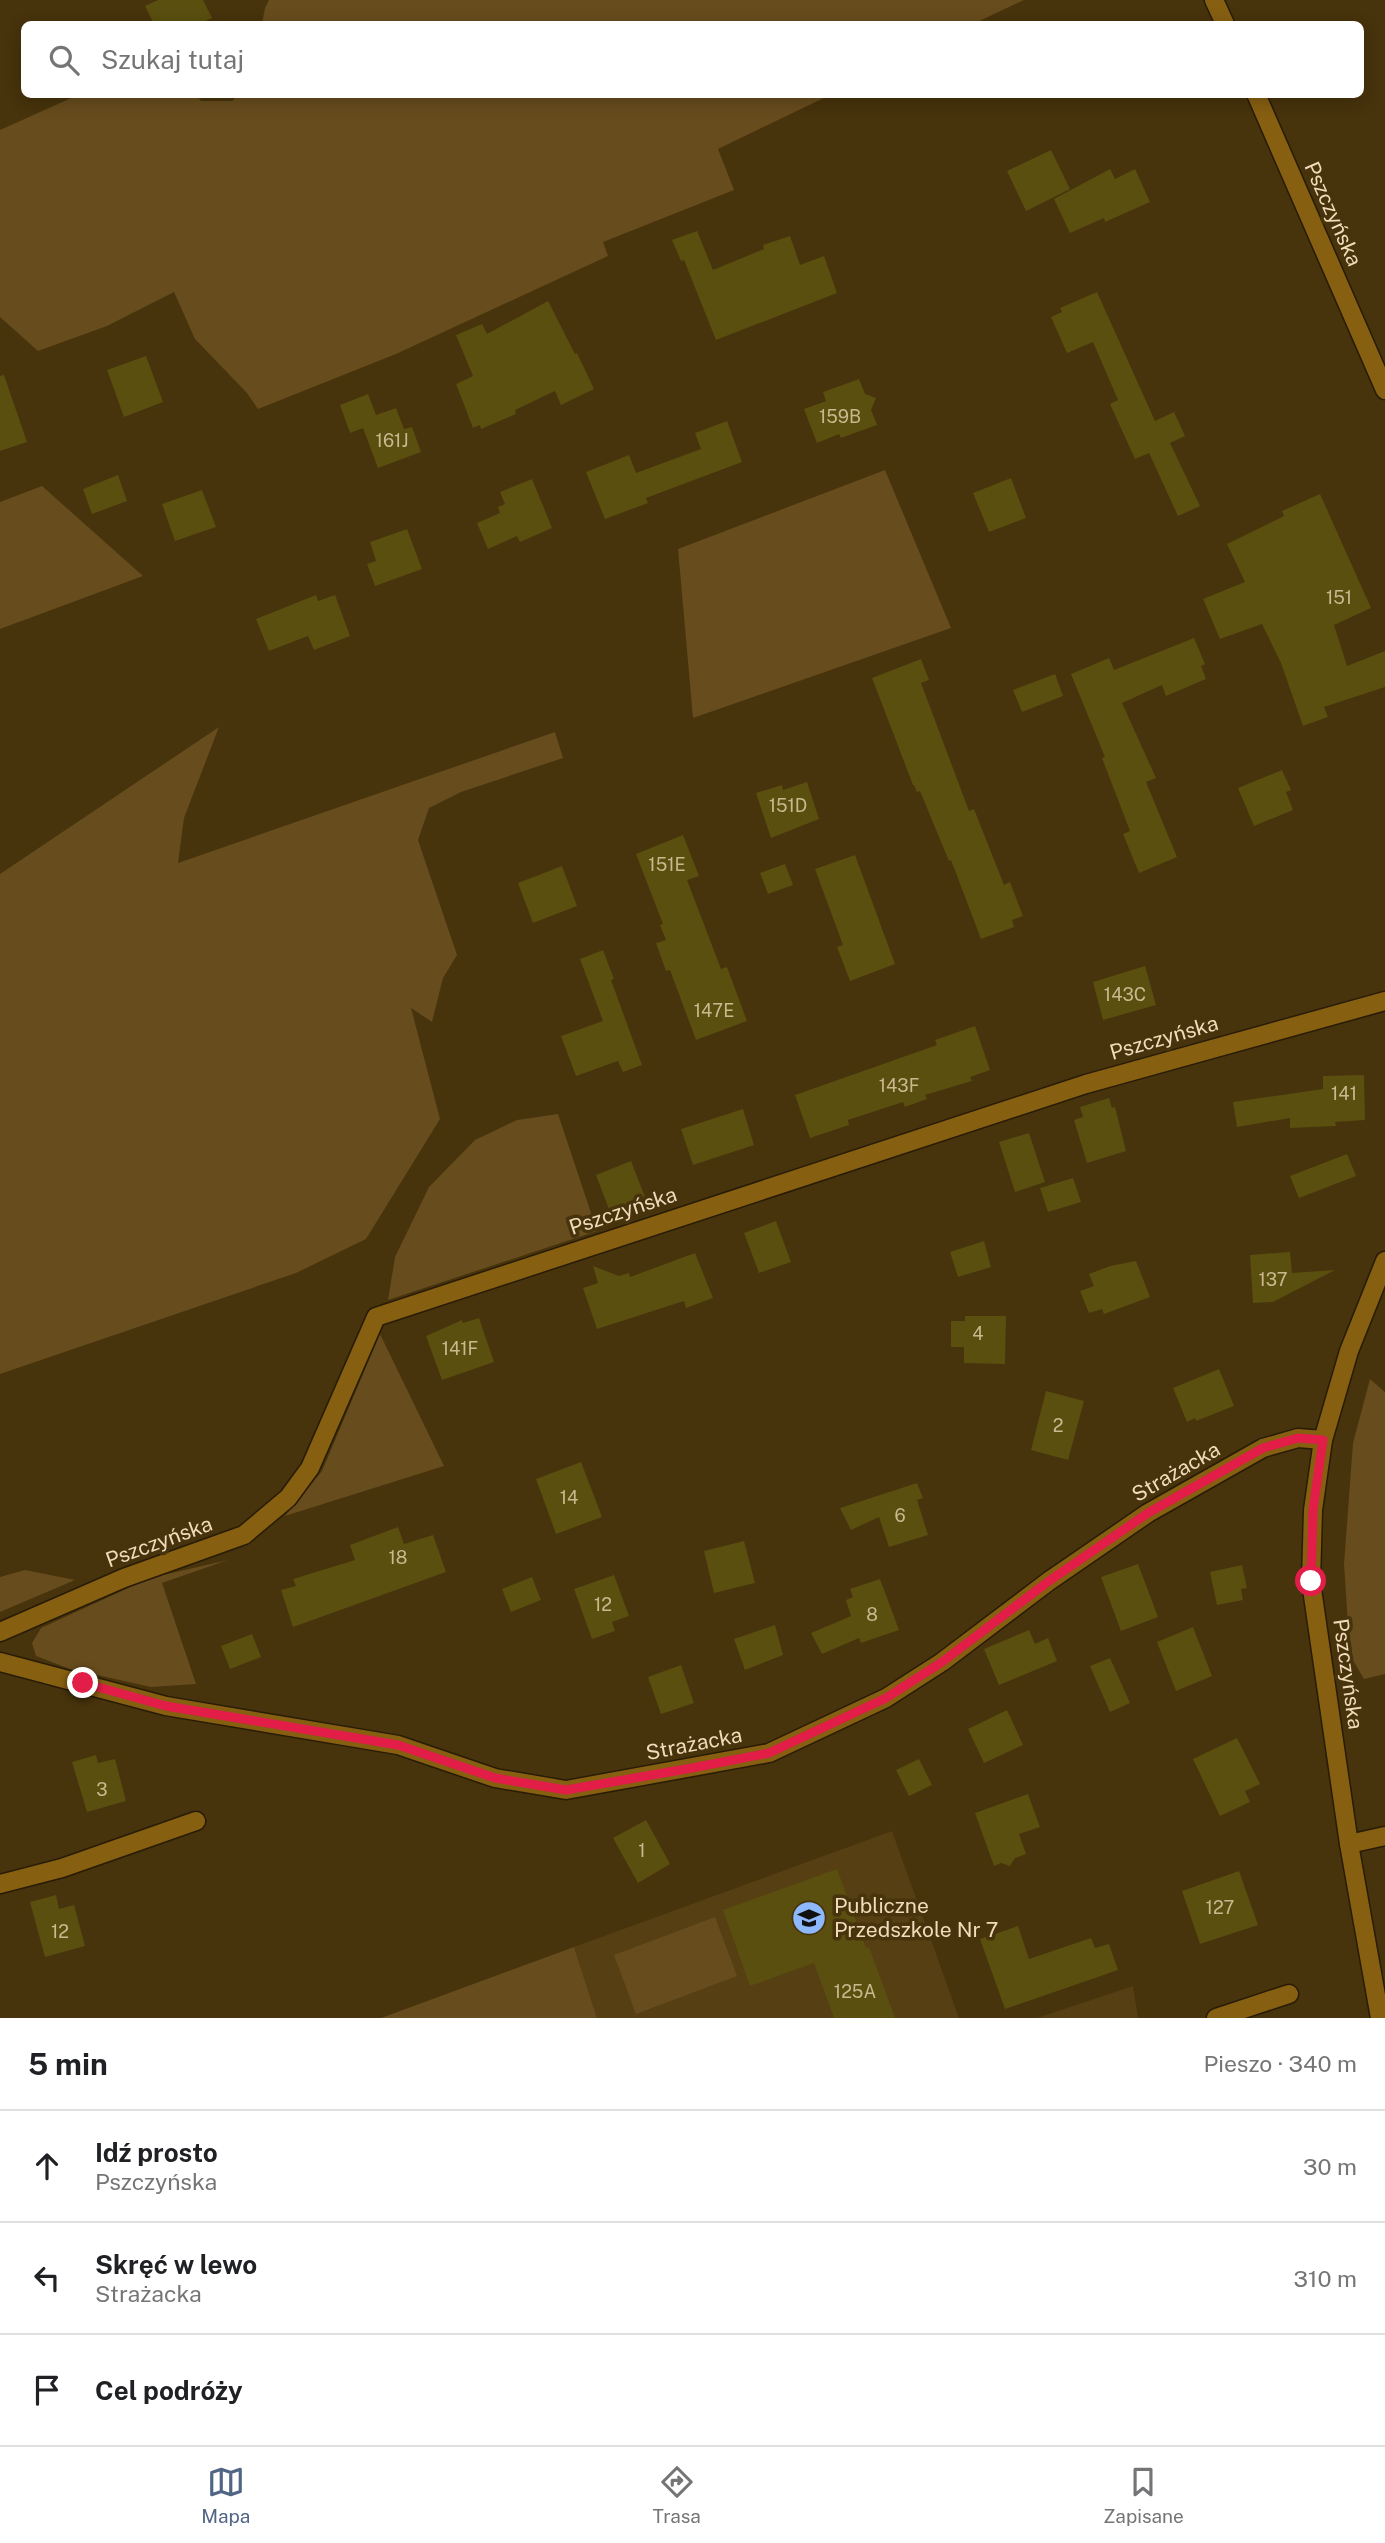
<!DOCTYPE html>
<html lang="pl">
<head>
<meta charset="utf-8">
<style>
	:root { --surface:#fff; --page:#f6f6f6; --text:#202124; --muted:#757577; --line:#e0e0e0; --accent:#516585 }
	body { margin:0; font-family:"Public Sans",sans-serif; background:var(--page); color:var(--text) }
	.stop { position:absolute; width:21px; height:21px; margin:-16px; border:5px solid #e11d48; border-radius:50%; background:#fff }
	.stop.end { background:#e11d48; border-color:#fff; box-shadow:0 2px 7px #0008 }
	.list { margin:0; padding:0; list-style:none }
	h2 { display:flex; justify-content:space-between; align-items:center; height:91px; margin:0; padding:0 28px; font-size:30px }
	h2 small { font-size:23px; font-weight:400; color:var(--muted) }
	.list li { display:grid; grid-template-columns:46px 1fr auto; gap:21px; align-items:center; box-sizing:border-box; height:112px; padding:0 28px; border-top:2px solid var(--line) }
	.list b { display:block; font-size:26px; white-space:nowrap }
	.list p { margin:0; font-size:23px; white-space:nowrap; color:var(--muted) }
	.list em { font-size:23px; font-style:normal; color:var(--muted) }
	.icon { flex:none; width:38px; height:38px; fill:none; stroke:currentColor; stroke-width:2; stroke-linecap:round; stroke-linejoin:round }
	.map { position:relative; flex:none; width:1385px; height:2018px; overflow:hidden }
	.search { position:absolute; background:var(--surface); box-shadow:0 4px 18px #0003; left:21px; right:21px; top:21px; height:77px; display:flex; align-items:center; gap:18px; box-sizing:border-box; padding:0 24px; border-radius:10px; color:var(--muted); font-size:26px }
	.sheet { height:427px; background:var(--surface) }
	nav { display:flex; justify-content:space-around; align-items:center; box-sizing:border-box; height:98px; border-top:2px solid var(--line); background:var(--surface); font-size:19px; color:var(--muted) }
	nav a { display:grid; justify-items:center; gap:4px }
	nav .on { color:var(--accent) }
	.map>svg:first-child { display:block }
	.built { fill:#553f13 }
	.green { fill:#674c1d }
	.building { fill:#5a4f0f }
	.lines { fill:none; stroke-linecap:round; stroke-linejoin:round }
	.street-casing { stroke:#281c06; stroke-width:21 }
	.secondary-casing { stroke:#281c06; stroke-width:21 }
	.street { stroke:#865f11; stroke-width:18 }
	.secondary { stroke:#865f11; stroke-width:18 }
	.route { stroke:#e11d48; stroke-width:9 }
	.labels { text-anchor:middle; stroke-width:7; stroke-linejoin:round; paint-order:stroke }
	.number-label { font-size:18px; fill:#cbb88f }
	.street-label { font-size:21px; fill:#f1dbba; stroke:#47330c }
	.poi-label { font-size:21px; fill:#f1dbba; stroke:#47330c; text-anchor:start }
</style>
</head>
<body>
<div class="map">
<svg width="1385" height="2018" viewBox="0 0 1385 2018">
	<rect width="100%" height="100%" fill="#47330c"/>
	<g class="built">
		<polygon points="892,1831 959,2018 597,2018 574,1947"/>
		<polygon points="1133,1986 1138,2018 1037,2018"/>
	</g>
	<g class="green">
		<polygon points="269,0 1024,0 973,24 262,24 265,8"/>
		<polygon points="196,94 201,101 232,101 240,94 830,95 718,149 734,190 603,242 608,256 396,354 258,409 247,393 195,339 174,292 107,326 38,351 0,317 0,130 78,95"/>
		<polygon points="885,470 951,628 693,718 678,549"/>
		<polygon points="42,486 143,576 0,629 0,502"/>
		<polygon points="219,727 184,818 178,863 555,732 563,758 461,792 429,808 418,840 457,955 443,978 432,1022 411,1008 440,1119 366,1239 296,1273 0,1374 0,874"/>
		<polygon points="558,1114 597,1231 388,1300 395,1257 429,1187 475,1140 517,1120"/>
		<polygon points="380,1334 444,1466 285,1516 322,1471"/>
		<polygon points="1370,1379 1385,1392 1385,1674 1364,1679 1350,1655 1344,1564 1353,1443"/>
		<polygon points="228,1560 162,1583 196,1684 151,1687 70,1669 36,1656 32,1643 41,1628 150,1578"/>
		<polygon points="25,1570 75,1580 0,1612 0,1577"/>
		<polygon points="715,1917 737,1976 636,2014 614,1955"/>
		<polygon points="574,1947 597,2018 381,2018"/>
	</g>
	<g class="building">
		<polygon points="158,0 203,0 212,18 199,24 154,24 145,6"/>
		<polygon points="1051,150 1070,189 1026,211 1007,171"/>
		<polygon points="1110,169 1115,179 1135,169 1150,202 1105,222 1104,218 1070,233 1054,199"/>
		<polygon points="697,231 713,270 764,249 763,245 790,236 800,265 824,256 837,293 716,340 684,260 681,261 672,240"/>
		<polygon points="1097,292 1155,421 1174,412 1185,436 1170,443 1200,506 1178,516 1149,453 1135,459 1110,404 1118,400 1093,342 1067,353 1051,317 1062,312 1060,308"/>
		<polygon points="548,301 575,354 577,353 594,389 561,405 555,391 515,410 516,414 481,429 480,425 473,428 456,384 473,376 456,335 482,324 487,334"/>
		<polygon points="146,356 163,402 124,417 107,370"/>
		<polygon points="4,375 27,442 0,451 0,376"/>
		<polygon points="859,379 865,394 876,398 871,410 877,425 841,438 839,434 817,443 804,409 826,401 823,392"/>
		<polygon points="368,394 376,415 396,408 404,429 412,427 421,452 378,468 363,428 350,433 340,405"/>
		<polygon points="727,421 742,462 646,498 648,503 605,519 586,472 629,455 636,473 701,449 695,433"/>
		<polygon points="118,475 127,501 92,514 83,489"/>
		<polygon points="1011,478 1026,518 989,532 973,493"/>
		<polygon points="532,479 552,528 520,542 517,536 488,549 477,523 500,513 498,507 505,504 500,492"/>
		<polygon points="202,490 216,527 175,541 162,504"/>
		<polygon points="1320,494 1371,608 1334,625 1347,666 1385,651 1385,687 1324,707 1328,717 1303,726 1281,663 1262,624 1220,639 1203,599 1245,582 1227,544 1284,516 1282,511"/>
		<polygon points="407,529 422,569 375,586 367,564 376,561 370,542"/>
		<polygon points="316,595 318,601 335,595 350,636 314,650 308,636 269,651 256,619"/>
		<polygon points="1194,638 1205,664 1201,666 1206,679 1166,696 1162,685 1122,703 1156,778 1146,782 1177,857 1139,873 1123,834 1130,831 1102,758 1105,757 1071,674 1109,658 1114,670"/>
		<polygon points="921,659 929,680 921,683 969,811 974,809 1004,885 1010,882 1023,916 1012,920 1014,927 981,939 951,860 949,861 920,791 917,792 914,785 913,785 872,678"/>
		<polygon points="1055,674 1063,696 1022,712 1013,690"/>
		<polygon points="1282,770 1291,790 1286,792 1293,810 1254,826 1238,788"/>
		<polygon points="807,782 819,819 771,838 756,793 782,785 783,790"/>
		<polygon points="683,835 699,876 687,880 721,969 727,967 747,1021 696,1040 670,970 666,971 656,943 666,940 660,925 663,924 636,854"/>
		<polygon points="855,855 895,964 850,981 837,947 843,945 815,869"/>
		<polygon points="785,864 793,885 768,894 760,873"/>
		<polygon points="562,866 577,906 533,923 518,883"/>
		<polygon points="603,950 614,979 611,980 642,1065 623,1072 618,1061 576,1076 561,1036 603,1021 580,959"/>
		<polygon points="1145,966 1156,1005 1103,1020 1093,982"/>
		<polygon points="975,1026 990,1070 970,1077 972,1081 925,1095 927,1099 905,1107 903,1102 848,1120 849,1125 810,1138 795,1095 937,1045 935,1040"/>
		<polygon points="1364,1075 1365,1120 1335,1122 1336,1126 1290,1128 1290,1118 1237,1127 1233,1102 1323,1089 1323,1076"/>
		<polygon points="1109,1098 1112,1108 1115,1107 1126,1151 1087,1163 1074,1120 1083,1117 1080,1107"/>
		<polygon points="743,1109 754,1145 693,1165 681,1129"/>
		<polygon points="1029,1133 1045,1182 1015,1192 999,1142"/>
		<polygon points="1347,1154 1356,1176 1299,1198 1290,1176"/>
		<polygon points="631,1161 645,1197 634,1201 636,1207 612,1217 596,1175"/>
		<polygon points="1073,1178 1081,1202 1048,1212 1040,1188"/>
		<polygon points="776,1221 791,1262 759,1273 744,1233"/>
		<polygon points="984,1241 991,1267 958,1277 950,1252"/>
		<polygon points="1290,1252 1292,1273 1335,1270 1273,1302 1253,1303 1250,1255"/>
		<polygon points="695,1253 713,1298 686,1308 684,1301 597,1329 583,1288 598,1283 593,1266 619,1276 629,1273 630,1277"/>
		<polygon points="1136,1261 1150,1297 1104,1314 1102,1309 1089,1313 1080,1291 1094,1286 1089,1274 1110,1266"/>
		<polygon points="965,1316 1006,1316 1005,1364 964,1363 964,1347 951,1347 951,1321 965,1321"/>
		<polygon points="479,1318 494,1362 442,1380 426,1336 462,1320 463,1323"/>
		<polygon points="1219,1369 1234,1406 1196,1421 1195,1418 1187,1422 1173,1388"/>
		<polygon points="1046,1391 1084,1401 1068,1460 1031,1450"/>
		<polygon points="581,1462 602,1517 556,1534 536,1479"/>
		<polygon points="917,1483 923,1498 917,1500 928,1535 889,1547 879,1517 851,1530 840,1508"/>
		<polygon points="398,1527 404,1544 433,1535 446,1572 293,1627 281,1590 296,1586 293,1579 355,1560 350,1545"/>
		<polygon points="744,1541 755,1583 714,1593 704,1551"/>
		<polygon points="1138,1564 1158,1617 1121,1631 1101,1577"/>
		<polygon points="1242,1565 1247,1588 1241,1589 1243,1600 1217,1605 1210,1572"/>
		<polygon points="614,1575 629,1616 612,1622 615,1631 592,1639 574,1589"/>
		<polygon points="532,1577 541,1600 511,1612 502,1589"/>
		<polygon points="880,1579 899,1630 861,1643 859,1638 822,1654 811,1633 851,1616 846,1600 853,1597 850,1589"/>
		<polygon points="775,1625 783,1655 745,1670 734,1639"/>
		<polygon points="1193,1627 1212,1676 1176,1691 1157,1642"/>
		<polygon points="1029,1630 1035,1644 1048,1638 1057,1661 999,1685 984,1649"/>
		<polygon points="252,1634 261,1657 230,1669 221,1646"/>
		<polygon points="1110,1658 1130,1703 1110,1712 1090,1666"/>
		<polygon points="681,1665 694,1703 661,1714 648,1677"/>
		<polygon points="1007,1710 1023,1745 984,1763 968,1729"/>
		<polygon points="1237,1738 1260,1784 1245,1791 1250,1802 1220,1816 1193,1759"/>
		<polygon points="96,1755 98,1763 115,1759 126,1801 87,1812 72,1762"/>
		<polygon points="919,1759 932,1785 909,1796 896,1770"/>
		<polygon points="1028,1794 1040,1827 1019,1834 1026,1854 1015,1858 1010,1866 1001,1863 994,1866 975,1813"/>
		<polygon points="646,1820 670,1864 638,1883 613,1838"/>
		<polygon points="837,1869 866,1948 869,1947 895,2018 834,2018 814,1963 750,1986 723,1910"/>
		<polygon points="1239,1871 1258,1925 1200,1944 1182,1891"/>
		<polygon points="56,1895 59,1909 74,1905 85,1946 45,1957 30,1902"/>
		<polygon points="1018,1926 1029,1959 1091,1938 1095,1948 1109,1944 1118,1970 1005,2009 980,1939"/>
	</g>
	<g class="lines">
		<g class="street-casing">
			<g id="street">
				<polyline points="0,1632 124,1578 244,1535 288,1498 310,1468 376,1317 1086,1084 1385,1001"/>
				<polyline points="0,1662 166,1706 398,1745 495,1778 566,1790 769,1753 886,1698 942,1662 1049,1581 1148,1513 1263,1448 1298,1438 1323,1440"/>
				<polyline points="1349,1844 1385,1836"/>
				<polyline points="0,1884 62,1868 196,1821"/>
				<polyline points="1216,2018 1289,1994"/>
			</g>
		</g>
		<g class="secondary-casing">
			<g id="secondary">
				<polyline points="1214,0 1225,24"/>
				<polyline points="1256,94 1385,390"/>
				<polyline points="1380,2018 1349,1844 1311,1582 1313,1510 1323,1440 1349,1351 1385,1261"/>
			</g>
		</g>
		<use href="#street" class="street"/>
		<use href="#secondary" class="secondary"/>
	</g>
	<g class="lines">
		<polyline class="route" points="83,1683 166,1706 398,1745 495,1778 566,1790 692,1768 769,1753 886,1698 942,1662 1049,1581 1148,1513 1263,1448 1298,1438 1323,1440 1313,1510 1311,1581"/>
	</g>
	<defs>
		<g id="school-disc" transform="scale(1.75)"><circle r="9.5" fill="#8db9fc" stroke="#47330c"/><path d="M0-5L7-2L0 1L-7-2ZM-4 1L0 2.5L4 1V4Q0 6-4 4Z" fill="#111"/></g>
	</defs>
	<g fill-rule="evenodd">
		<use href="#school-disc" x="809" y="1918"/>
	</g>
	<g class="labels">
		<g class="number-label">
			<text x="840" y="423">159B</text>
			<text x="392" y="447">161J</text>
			<text x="1339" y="604">151</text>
			<text x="788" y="812">151D</text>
			<text x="667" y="871">151E</text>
			<text x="1125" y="1001">143C</text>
			<text x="714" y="1017">147E</text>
			<text x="899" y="1092">143F</text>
			<text x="1344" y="1100">141</text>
			<text x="1273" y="1286">137</text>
			<text x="978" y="1340">4</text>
			<text x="460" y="1355">141F</text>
			<text x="1058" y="1432">2</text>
			<text x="569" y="1504">14</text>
			<text x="900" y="1522">6</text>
			<text x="398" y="1564">18</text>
			<text x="603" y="1611">12</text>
			<text x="872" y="1621">8</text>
			<text x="102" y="1796">3</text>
			<text x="642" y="1857">1</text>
			<text x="1220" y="1914">127</text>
			<text x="60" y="1938">12</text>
			<text x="855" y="1998">125A</text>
		</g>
		<g class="street-label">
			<text transform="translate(1333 214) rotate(66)" y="7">Pszczyńska</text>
			<text transform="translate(1164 1038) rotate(-16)" y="7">Pszczyńska</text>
			<text transform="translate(623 1211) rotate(-18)" y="7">Pszczyńska</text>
			<text transform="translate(1176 1472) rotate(-30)" y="7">Strażacka</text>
			<text transform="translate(159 1542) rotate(-20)" y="7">Pszczyńska</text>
			<text transform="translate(1348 1674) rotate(82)" y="7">Pszczyńska</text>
			<text transform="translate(694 1744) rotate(-11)" y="7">Strażacka</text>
		</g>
		<g class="poi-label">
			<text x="834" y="1913">Publiczne<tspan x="834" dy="24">Przedszkole Nr 7</tspan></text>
		</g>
	</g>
</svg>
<div class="stop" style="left:1311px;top:1581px"></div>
<div class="stop end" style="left:83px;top:1683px"></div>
<div class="search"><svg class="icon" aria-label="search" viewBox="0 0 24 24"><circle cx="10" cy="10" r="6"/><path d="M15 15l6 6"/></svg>Szukaj tutaj</div>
</div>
<section class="sheet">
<h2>5 min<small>Pieszo · 340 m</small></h2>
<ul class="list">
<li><svg class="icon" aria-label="ahead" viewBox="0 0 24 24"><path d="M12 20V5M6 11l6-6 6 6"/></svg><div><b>Idź prosto</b><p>Pszczyńska</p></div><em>30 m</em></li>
<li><svg class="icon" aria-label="left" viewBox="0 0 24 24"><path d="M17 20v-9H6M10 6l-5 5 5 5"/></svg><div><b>Skręć w lewo</b><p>Strażacka</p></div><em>310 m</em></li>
<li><svg class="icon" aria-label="arrive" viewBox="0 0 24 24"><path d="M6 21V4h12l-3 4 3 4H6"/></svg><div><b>Cel podróży</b></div></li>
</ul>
</section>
<nav>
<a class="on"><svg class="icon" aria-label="map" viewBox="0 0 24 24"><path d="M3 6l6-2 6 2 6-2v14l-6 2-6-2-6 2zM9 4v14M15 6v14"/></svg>Mapa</a>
<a><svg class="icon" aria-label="directions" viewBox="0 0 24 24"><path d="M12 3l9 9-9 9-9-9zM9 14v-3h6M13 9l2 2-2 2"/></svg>Trasa</a>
<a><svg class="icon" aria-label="saved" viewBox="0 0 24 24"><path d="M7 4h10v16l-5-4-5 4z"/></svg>Zapisane</a>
</nav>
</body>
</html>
